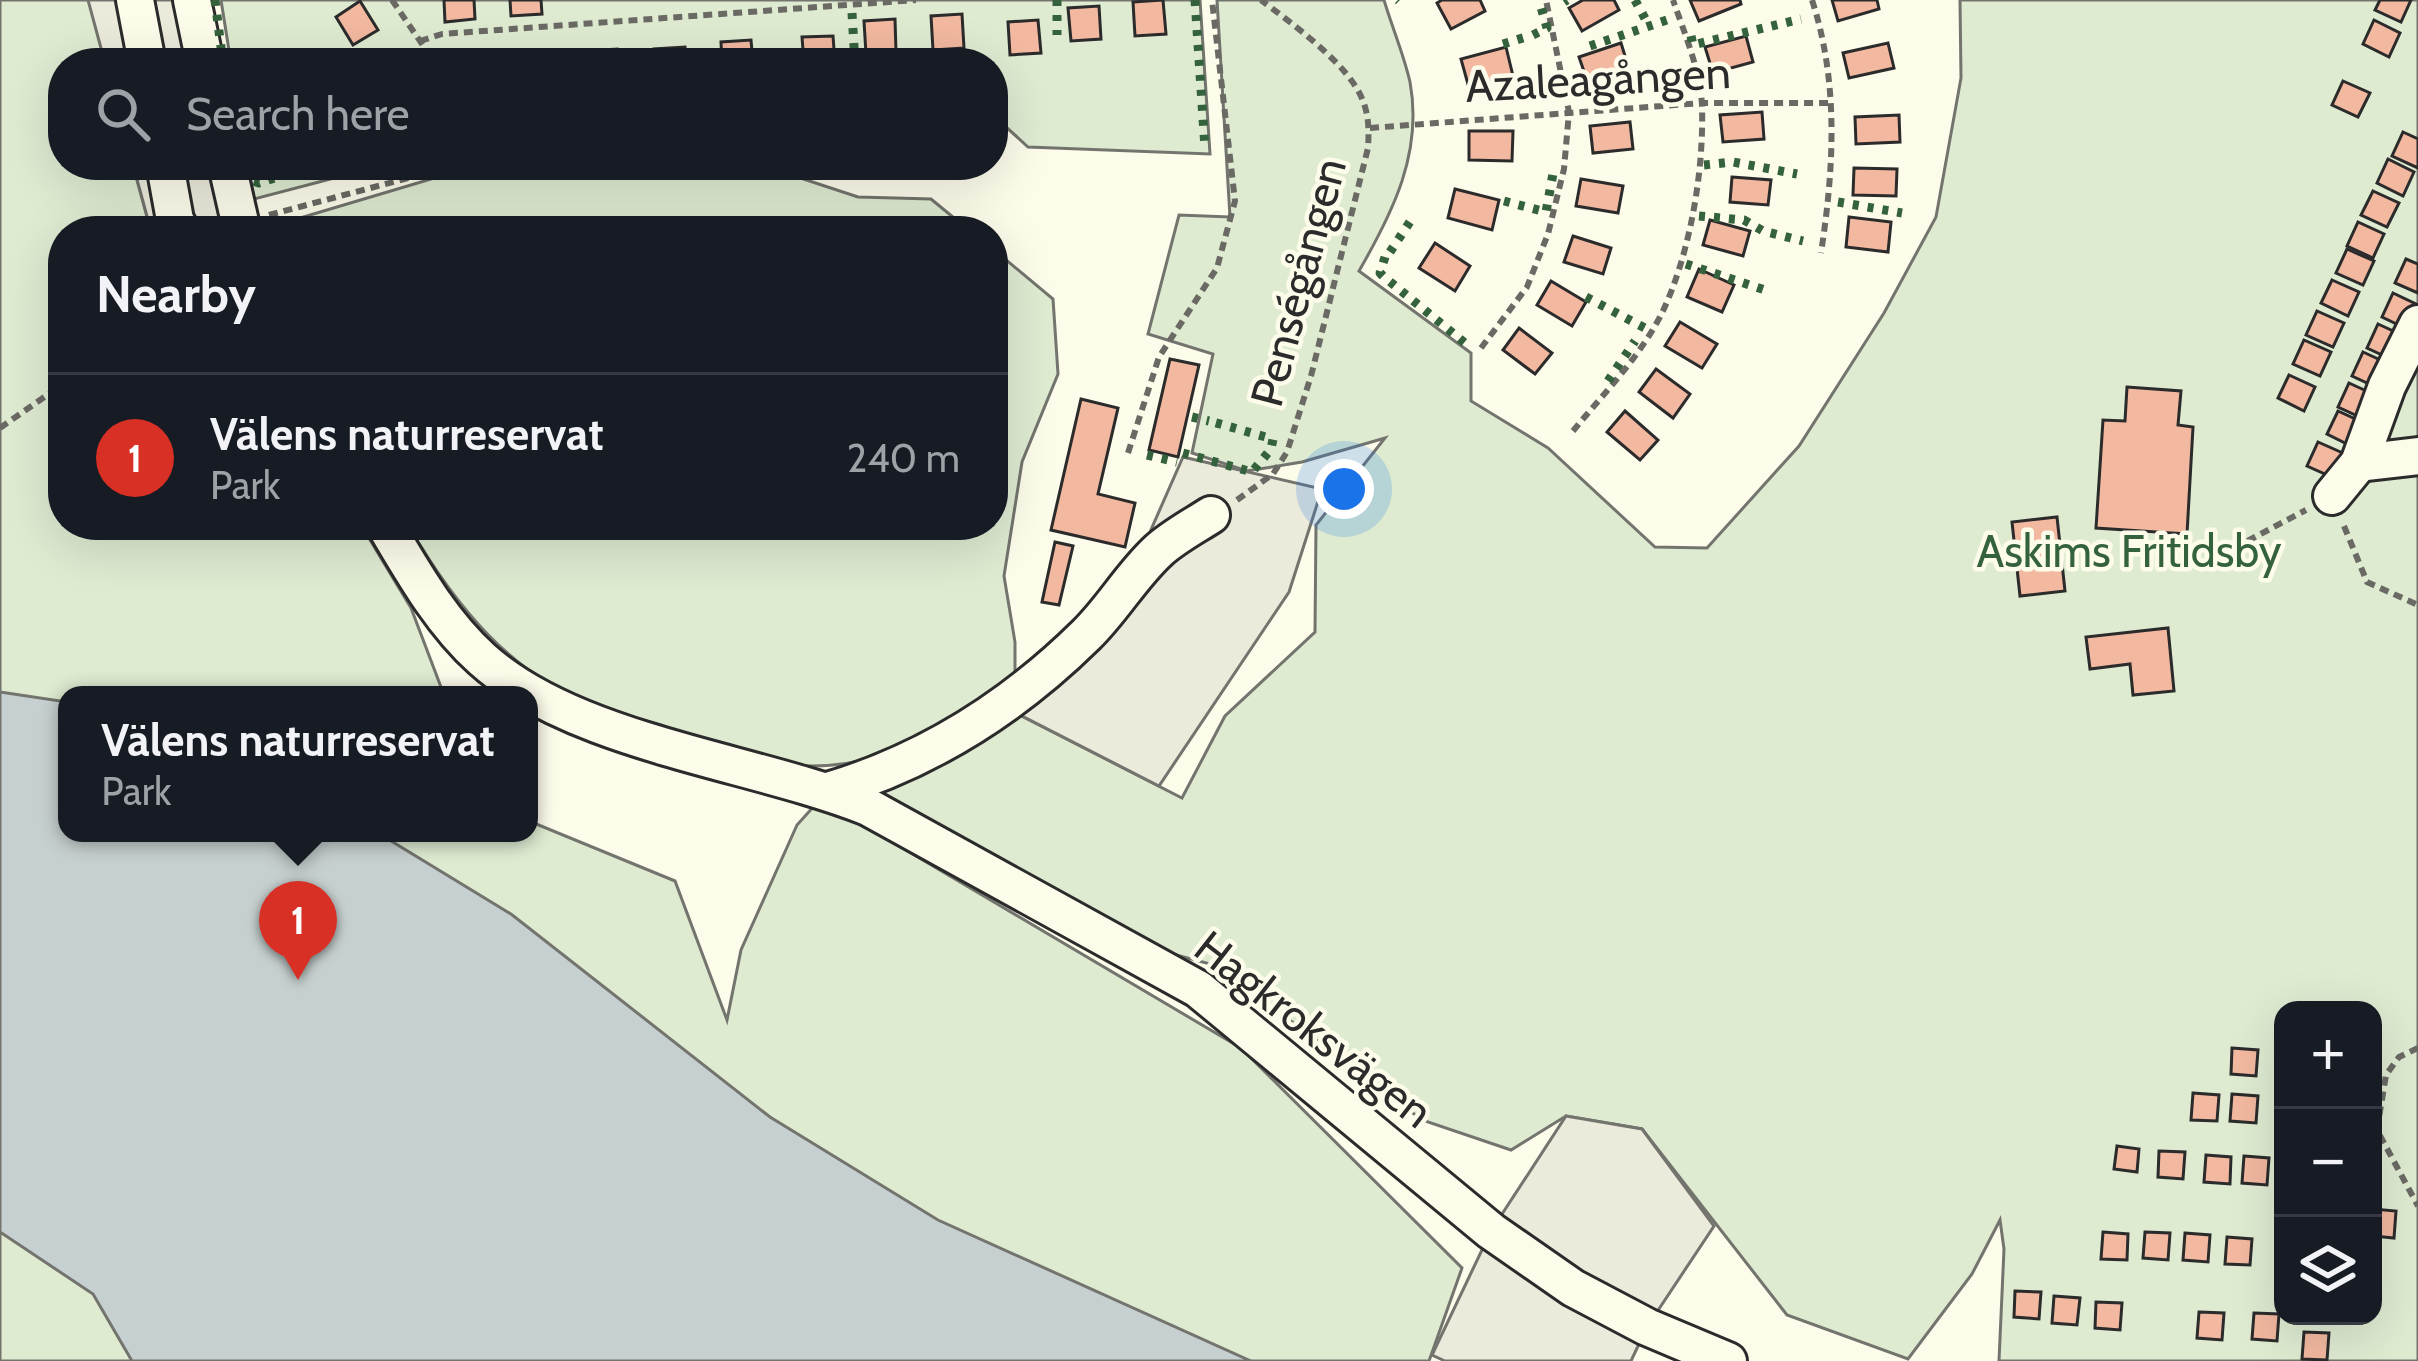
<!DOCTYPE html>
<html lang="en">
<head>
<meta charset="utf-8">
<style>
	:root { --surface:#171b24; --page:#20242c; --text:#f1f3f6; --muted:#9ea1a6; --line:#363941; --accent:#d93025 }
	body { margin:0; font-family:Cabin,sans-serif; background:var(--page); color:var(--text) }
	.controls { position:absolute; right:36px; bottom:36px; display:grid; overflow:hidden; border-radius:24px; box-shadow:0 12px 48px #0002 }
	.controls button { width:108px; height:108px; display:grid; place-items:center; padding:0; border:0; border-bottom:3px solid var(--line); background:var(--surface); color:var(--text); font:60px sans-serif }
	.you { position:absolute; left:1344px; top:489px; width:42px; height:42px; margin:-30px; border:9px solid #fff; border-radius:50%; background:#1a73e8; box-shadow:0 0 0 18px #1a73e833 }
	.badge { display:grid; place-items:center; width:78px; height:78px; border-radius:50%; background:var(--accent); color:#fff; font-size:39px; font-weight:700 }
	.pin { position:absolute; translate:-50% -99px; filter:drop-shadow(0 3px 6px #0008) }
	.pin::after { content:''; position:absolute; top:63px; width:42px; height:36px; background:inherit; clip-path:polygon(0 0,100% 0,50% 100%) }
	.popup { position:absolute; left:58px; top:686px; width:480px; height:156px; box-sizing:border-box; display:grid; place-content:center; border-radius:24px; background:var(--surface); filter:drop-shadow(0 3px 9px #0005); font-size:39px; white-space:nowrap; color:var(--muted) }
	.popup b { font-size:45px; color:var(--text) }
	.popup::after { content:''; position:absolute; left:50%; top:100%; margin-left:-24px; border:24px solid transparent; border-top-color:var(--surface) }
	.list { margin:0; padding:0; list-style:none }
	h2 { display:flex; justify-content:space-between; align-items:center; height:156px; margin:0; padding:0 48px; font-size:51px }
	h2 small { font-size:39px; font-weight:400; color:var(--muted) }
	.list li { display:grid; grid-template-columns:78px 1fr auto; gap:36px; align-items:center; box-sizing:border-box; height:168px; padding:0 48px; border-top:3px solid var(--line) }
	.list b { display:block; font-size:45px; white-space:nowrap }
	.list p { margin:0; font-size:39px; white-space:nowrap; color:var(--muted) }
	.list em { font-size:39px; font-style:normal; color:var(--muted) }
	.icon { flex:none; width:66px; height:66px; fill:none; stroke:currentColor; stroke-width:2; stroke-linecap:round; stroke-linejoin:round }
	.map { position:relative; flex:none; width:2418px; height:1361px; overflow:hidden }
	.search { position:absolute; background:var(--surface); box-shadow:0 12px 48px #0002; left:48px; top:48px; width:960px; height:132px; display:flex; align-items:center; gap:30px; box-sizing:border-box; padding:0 42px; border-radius:48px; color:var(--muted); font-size:45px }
	.panel { position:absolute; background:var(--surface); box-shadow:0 12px 48px #0002; left:48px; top:216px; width:960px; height:324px; border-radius:48px }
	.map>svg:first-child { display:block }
	.green { fill:#deebd1; stroke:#74746e; stroke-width:3; fill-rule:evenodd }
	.parking { fill:#eceadb; stroke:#74746e; stroke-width:3 }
	.water { fill:#c7d0d0; stroke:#74746e; stroke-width:3 }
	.building { fill:#f2b8a0; stroke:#2b2b2b; stroke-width:3 }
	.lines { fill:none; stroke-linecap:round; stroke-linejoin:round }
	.minor-casing { stroke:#2b2b2b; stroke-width:42 }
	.path { stroke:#6a6964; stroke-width:6; stroke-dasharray:9 6; stroke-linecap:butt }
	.minor { stroke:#fdfbea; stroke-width:36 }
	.hedge { stroke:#34623c; stroke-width:9; stroke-dasharray:6 9; stroke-linecap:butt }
	.labels { text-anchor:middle; stroke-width:9; stroke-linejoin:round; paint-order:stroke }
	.street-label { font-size:45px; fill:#2b2b2b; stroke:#fdfbea }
	.park-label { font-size:45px; fill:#34623c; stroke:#fdfbea }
</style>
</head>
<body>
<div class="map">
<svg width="2418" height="1361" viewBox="0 0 2418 1361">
	<rect width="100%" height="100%" fill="#fdfbea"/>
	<g class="green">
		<polygon points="0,0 89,0 106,63 63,63 63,165 133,165 151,231 63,231 63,525 361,525 411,608 444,695 67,695 67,833 529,833 529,821 675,881 727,1020 741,950 797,825 815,805 867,827 1241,1048 1462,1268 1429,1361 0,1361"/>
		<polygon points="221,0 1200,0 1210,154 1028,147 993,115 993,63 231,63"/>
		<path d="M1217 0H1384C1392 27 1404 55 1410 82 1423 152 1393 212 1359 271L1471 353V401L1548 448 1655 547 1707 548 1799 446 1884 313 1936 217 1961 78 1960 0H2418V1361H1999L2004 1249 2000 1220 1972 1274 1908 1359 1787 1315 1642 1129 1566 1116 1511 1150 1422 1120 1218 966 1165 952 873 794 1012 711 1182 798 1225 716 1315 632 1316 525 1385 438 1302 462 1247 471 1192 453 1213 354 1148 334 1179 215 1230 217ZM2283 1010H2373V1316H2283Z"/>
		<polygon points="248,165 384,165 254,199"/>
		<polygon points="478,165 787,165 779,171 858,197 931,199 970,231 270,231 273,226"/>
		<path d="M993 249 1053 299 1058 374 1022 462 1004 576 1015 642V673C917 761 823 792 696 743 685 739 675 731 664 726 644 718 622 717 602 710 512 677 455 606 408 525H993Z"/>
	</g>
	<g class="parking">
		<polygon points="88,0 179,0 193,63 105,63"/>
		<polygon points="133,165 216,165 231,231 151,231"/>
		<polygon points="1183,457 1322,489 1289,592 1159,786 1012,711 1146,541"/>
		<polygon points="1566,1116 1642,1129 1714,1226 1647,1327 1631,1361 1445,1361 1432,1355 1491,1231"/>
	</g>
	<polygon class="water" points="0,692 67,702 67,833 378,833 511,914 770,1117 938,1220 1251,1361 132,1361 93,1294 0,1232"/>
	<g class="building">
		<polygon points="444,0 474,0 475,19 445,22"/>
		<polygon points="510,0 541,0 542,14 511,16"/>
		<polygon points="1163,0 1166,34 1135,36 1133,2"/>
		<polygon points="1442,0 1480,0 1485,11 1451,29 1437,3"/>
		<polygon points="1583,0 1614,0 1619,10 1582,31 1569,8"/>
		<polygon points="1690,0 1740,0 1741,4 1699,21"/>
		<polygon points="1832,0 1877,0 1879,9 1838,21"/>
		<polygon points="2380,0 2411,0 2401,22 2375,10"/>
		<polygon points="360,1 378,30 353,45 336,17"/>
		<polygon points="1099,6 1101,39 1071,41 1068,8"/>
		<polygon points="962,14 964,48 933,50 931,16"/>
		<polygon points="895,19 896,52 866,54 864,21"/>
		<polygon points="1038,20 1041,53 1010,55 1008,22"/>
		<polygon points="2374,20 2400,33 2389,57 2363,44"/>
		<polygon points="833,36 835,63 804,63 802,37"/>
		<polygon points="1746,36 1753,62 1713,73 1705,47"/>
		<polygon points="751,40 753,63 722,63 721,42"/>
		<polygon points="1621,43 1629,69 1588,83 1579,57"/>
		<polygon points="1888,43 1894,68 1849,78 1843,53"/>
		<polygon points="685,47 686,63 655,63 654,49"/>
		<polygon points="1506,47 1513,76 1469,88 1461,59"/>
		<polygon points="617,49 617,63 587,63 586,51"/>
		<polygon points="2343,81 2370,93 2358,117 2332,105"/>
		<polygon points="1762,112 1764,139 1723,142 1720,115"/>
		<polygon points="1899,115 1900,142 1856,144 1855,117"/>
		<polygon points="1630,122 1633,149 1593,153 1590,126"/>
		<polygon points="1469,131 1513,131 1512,161 1469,160"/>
		<polygon points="2403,132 2418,139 2418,168 2392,156"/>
		<polygon points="2388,159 2414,172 2403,196 2377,183"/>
		<polygon points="1854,168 1897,169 1896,196 1853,195"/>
		<polygon points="1732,177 1771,180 1768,205 1730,202"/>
		<polygon points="1581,179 1623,186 1618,213 1576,206"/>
		<polygon points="1455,189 1499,200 1492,230 1448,218"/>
		<polygon points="2373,191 2399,203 2387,227 2361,215"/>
		<polygon points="1849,217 1891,222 1888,252 1846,247"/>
		<polygon points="1710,220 1750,231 1743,256 1703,245"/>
		<polygon points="2358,222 2384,234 2373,258 2347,246"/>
		<polygon points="1573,236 1611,248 1603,274 1564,262"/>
		<polygon points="1435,243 1470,266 1455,291 1419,268"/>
		<polygon points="2347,249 2374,261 2363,285 2336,273"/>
		<polygon points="2406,259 2418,264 2418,293 2395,283"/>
		<polygon points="1699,269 1734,285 1722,312 1687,297"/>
		<polygon points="2332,280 2359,292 2348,316 2321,303"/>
		<polygon points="1551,281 1586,302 1572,326 1537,305"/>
		<polygon points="2393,293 2418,305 2409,330 2382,317"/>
		<polygon points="2317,311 2344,323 2333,347 2306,335"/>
		<polygon points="1680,322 1717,344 1702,368 1665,346"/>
		<polygon points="2378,324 2404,336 2393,360 2367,348"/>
		<polygon points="1519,328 1552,353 1535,374 1503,350"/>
		<polygon points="2304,340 2331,352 2320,376 2293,364"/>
		<polygon points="2363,352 2389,364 2378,388 2352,376"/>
		<polygon points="1170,359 1199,365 1178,457 1149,450"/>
		<polygon points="1656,369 1690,394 1673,418 1639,392"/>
		<polygon points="2289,375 2315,387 2304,411 2278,398"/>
		<polygon points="2349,383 2375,395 2364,419 2338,407"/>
		<polygon points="2127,387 2181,391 2178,425 2193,427 2187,534 2096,528 2103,420 2125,421"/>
		<polygon points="1081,399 1118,408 1098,494 1135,503 1125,547 1051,530"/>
		<polygon points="1625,411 1658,440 1640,460 1607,432"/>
		<polygon points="2338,411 2364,423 2353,447 2327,434"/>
		<polygon points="2318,442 2345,454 2334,478 2307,466"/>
		<polygon points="2057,517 2065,591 2020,596 2012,522"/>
		<polygon points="1055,542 1073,546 1059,605 1042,602"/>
		<polygon points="2168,628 2174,691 2133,695 2130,664 2090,669 2086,637"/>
		<polygon points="2232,1048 2258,1050 2256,1076 2231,1074"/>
		<polygon points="2193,1093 2219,1095 2217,1121 2191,1120"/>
		<polygon points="2232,1094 2258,1096 2256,1123 2230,1121"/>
		<polygon points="2117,1146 2139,1149 2137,1172 2114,1169"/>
		<polygon points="2159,1151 2185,1152 2183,1179 2158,1177"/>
		<polygon points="2206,1155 2231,1157 2230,1184 2204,1182"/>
		<polygon points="2244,1156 2269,1158 2267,1185 2242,1183"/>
		<polygon points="2373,1209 2396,1211 2394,1238 2373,1236"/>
		<polygon points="2103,1232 2128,1234 2127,1260 2101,1259"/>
		<polygon points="2145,1232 2170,1233 2168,1260 2143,1258"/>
		<polygon points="2185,1233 2210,1235 2208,1262 2183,1260"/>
		<polygon points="2227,1237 2252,1239 2250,1265 2225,1264"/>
		<polygon points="2015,1291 2041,1292 2039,1319 2014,1317"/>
		<polygon points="2054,1296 2080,1298 2077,1325 2052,1323"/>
		<polygon points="2096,1302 2122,1303 2120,1330 2095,1328"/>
		<polygon points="2199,1312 2224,1313 2222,1340 2197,1338"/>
		<polygon points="2254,1313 2279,1314 2277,1341 2252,1339"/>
		<polygon points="2304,1332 2329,1333 2327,1360 2302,1359"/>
	</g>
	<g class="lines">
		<g class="minor-casing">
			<g id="minor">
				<polyline points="135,0 147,63"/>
				<polyline points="192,0 205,63"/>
				<polyline points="165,165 175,220 181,231"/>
				<polyline points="227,165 242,231"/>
				<polyline points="2359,463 2418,456"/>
				<polyline points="2332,496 2359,463 2387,386 2418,324"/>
				<path d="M385 525C413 572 441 622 482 659 575 743 753 761 868 807L1198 989 1491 1231 1573 1288 1647 1327 1728 1361"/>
				<path d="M828 791C926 762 1013 707 1086 635 1112 610 1131 576 1158 551 1173 537 1194 526 1211 515"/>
			</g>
		</g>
		<g class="path">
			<polyline points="392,0 435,63"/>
			<path d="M1812 0C1839 83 1834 168 1821 253"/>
			<polyline points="420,41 442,34 916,0"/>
			<polyline points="1370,128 1702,103 1831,103"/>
			<polyline points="269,215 457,165"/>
			<polyline points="1481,348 1527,287 1548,234 1564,169 1569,112 1546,0"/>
			<polyline points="0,428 63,384"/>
			<path d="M1573 431C1604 393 1640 357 1662 313 1690 254 1704 172 1702 106 1701 72 1684 32 1673 0"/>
			<polyline points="1128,453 1159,357 1217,268 1235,201 1212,0"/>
			<path d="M1237 500 1273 474 1287 452 1311 376 1368 148C1369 132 1369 116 1363 101 1350 65 1291 23 1261 0"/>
			<polyline points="2344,526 2367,582 2418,605"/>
			<polyline points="2221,555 2306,510"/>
			<polyline points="2418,1048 2399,1057 2386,1075 2377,1130 2418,1206"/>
		</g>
		<use href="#minor" class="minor"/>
		<g class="hedge">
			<polyline points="215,0 223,63"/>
			<polyline points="1057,0 1057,35"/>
			<polyline points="1195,0 1205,148"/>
			<polyline points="1398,0 1399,1"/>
			<polyline points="1635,0 1649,26"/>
			<polyline points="1564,2 1567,0"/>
			<polyline points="852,13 855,63"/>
			<polyline points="1533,35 1547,28 1539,0"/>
			<polyline points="1691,36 1693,45 1801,19"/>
			<polyline points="1503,44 1529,36"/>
			<polyline points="1590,46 1673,18"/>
			<polyline points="1704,165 1733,162 1797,174"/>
			<polyline points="244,172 247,179 259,183 314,165"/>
			<polyline points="1504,201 1546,212 1554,168"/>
			<polyline points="1838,202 1902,213"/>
			<polyline points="1699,216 1744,220 1763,231 1803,241"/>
			<polyline points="1390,252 1413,217"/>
			<polyline points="1385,257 1380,273 1383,276 1465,343"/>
			<polyline points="1686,264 1771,292"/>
			<polyline points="1586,297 1645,328"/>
			<polyline points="1608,381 1635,341"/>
			<polyline points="1192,417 1209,421"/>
			<polyline points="1183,453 1252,472 1271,449 1273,439 1213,422"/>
			<polyline points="1147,455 1177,462"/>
		</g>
	</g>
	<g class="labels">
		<g class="street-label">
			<text transform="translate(1598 79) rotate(-3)" y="16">Azaleagången</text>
			<text transform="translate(1298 282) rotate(-75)" y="16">Penségången</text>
			<text transform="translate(1314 1029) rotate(38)" y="16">Hagkroksvägen</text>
		</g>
		<g class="park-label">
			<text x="2129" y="567">Askims Fritidsby</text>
		</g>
	</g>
</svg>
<div class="controls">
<button>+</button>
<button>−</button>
<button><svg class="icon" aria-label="layers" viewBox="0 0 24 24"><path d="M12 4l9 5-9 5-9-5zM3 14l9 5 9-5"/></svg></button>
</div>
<div class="you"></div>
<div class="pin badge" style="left:298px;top:980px">1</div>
<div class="popup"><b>Välens naturreservat</b>Park</div>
<div class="search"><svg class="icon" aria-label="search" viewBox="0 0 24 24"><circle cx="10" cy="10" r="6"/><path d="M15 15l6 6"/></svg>Search here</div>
<section class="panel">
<h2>Nearby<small></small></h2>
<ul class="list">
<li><span class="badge">1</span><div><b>Välens naturreservat</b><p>Park</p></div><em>240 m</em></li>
</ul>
</section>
</div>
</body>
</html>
